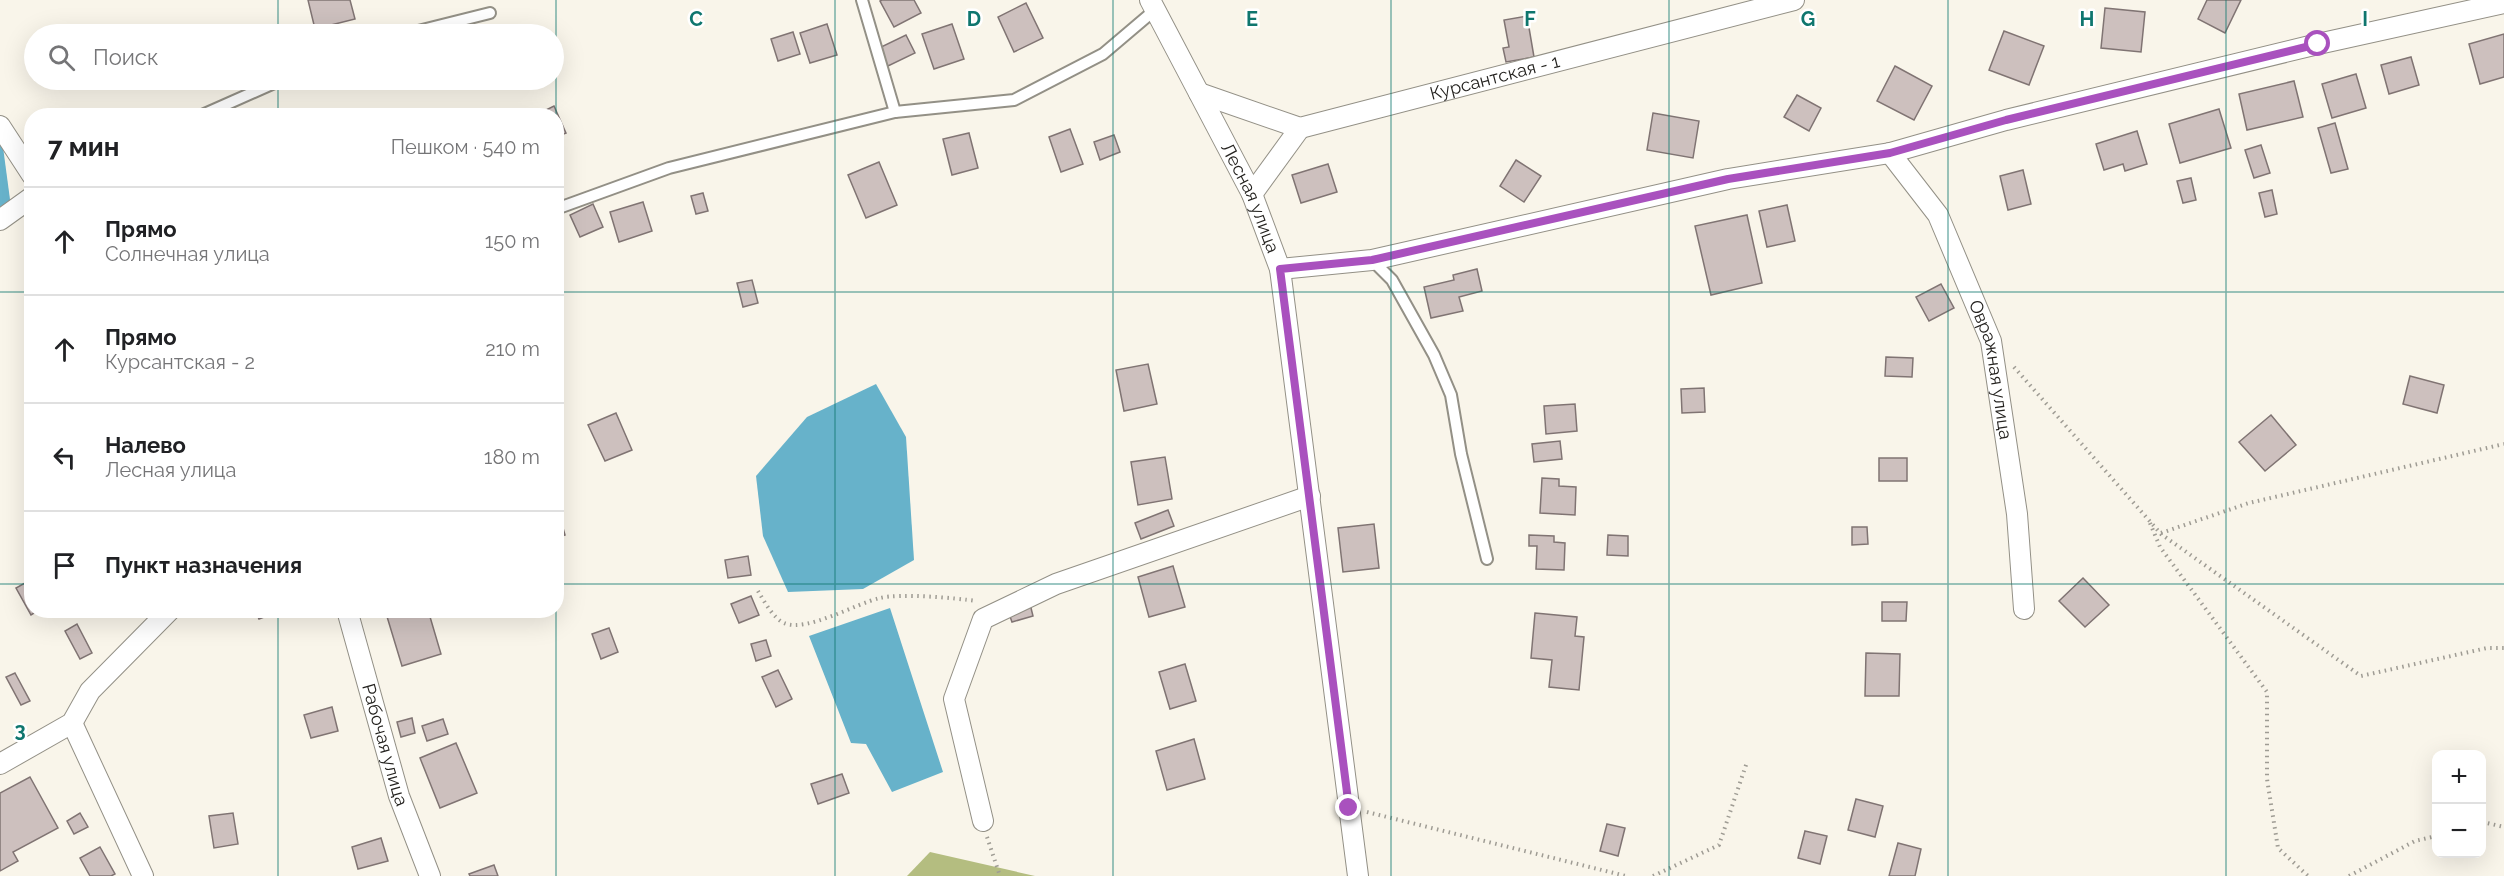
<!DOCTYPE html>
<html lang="ru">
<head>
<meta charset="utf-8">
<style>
	:root { --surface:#fff; --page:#f2f2f2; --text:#202124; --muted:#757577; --line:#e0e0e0 }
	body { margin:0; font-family:Raleway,sans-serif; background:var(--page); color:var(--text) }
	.controls { position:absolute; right:18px; bottom:18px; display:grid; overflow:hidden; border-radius:12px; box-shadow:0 6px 24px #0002 }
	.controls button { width:54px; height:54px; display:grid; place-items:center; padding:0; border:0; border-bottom:2px solid var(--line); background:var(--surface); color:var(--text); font:30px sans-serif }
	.stop { position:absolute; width:18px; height:18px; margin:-14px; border:4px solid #a951be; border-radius:50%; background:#fff }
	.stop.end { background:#a951be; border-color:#fff; box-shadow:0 2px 6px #0008 }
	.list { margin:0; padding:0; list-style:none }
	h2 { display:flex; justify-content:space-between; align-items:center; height:78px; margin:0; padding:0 24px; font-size:26px }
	h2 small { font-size:20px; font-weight:400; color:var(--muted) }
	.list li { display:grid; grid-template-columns:39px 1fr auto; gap:18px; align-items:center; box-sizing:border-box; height:108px; padding:0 24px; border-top:2px solid var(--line) }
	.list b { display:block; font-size:22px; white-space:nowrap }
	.list p { margin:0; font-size:20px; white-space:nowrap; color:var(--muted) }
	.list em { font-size:20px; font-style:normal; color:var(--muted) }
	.icon { flex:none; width:33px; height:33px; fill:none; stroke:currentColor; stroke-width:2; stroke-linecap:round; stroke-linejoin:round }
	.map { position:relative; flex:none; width:2504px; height:876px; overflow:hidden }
	.search { position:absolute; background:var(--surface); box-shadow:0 6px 24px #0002; left:24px; top:24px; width:540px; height:66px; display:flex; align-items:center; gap:15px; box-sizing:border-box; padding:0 21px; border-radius:33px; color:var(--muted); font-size:22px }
	.panel { position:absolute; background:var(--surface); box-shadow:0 6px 24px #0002; left:24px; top:108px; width:540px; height:510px; border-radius:24px }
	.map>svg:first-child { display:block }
	.forest { fill:#b4bd80 }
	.water { fill:#67b2ca }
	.building { fill:#cdc0be; stroke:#807473; stroke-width:1.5 }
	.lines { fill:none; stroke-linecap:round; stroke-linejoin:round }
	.lane-casing { stroke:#939086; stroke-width:14 }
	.street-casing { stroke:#939086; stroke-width:22 }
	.path { stroke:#9f9c94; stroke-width:4; stroke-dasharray:1.5 4.5; stroke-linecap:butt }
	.lane { stroke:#fff; stroke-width:10 }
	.street { stroke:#fff; stroke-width:20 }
	.route { stroke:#a951be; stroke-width:8 }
	.grid { fill:none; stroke:#0f766e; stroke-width:1.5; stroke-opacity:0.55 }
	.labels { text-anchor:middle; stroke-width:5; stroke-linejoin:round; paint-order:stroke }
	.street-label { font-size:18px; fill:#24221f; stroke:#fff }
	.grid-label { font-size:20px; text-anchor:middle; font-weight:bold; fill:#0f766e; stroke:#fff; stroke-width:5; stroke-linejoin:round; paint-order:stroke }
</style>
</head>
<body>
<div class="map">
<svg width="2504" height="876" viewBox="0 0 2504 876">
	<rect width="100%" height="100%" fill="#f9f5ea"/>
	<polygon class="forest" points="930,852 1035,876 907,876"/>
	<g class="water">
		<polygon points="0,142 3,147 11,207 0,211"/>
		<polygon points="876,384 906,437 914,560 863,589 788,592 763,536 756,476 807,417"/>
		<polygon points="890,608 943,772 892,792 866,744 851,743 809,636"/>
	</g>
	<g class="building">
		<polygon points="308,0 350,0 355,19 315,29"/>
		<polygon points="882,0 914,0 921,13 894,27 880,1"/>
		<polygon points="2207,0 2241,0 2225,33 2198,19"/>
		<polygon points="1026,3 1043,38 1014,52 998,17"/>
		<polygon points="2105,8 2145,12 2141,52 2101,48"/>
		<polygon points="1527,16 1534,57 1506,62 1503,48 1509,47 1504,20"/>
		<polygon points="827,24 837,55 810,63 800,33"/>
		<polygon points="952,24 964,59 934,69 922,34"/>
		<polygon points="2004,31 2044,46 2029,85 1989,70"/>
		<polygon points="793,32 800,54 778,61 771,39"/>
		<polygon points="2504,34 2504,77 2480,84 2469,44"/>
		<polygon points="906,35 915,53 888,66 879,48"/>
		<polygon points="2411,57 2419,85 2389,94 2381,65"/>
		<polygon points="1895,66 1932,86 1914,120 1877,101"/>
		<polygon points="2356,74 2366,108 2332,118 2322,84"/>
		<polygon points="2294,81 2303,117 2247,130 2239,94"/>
		<polygon points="1797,95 1821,108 1809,131 1784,117"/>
		<polygon points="554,106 566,133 556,137 556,116 534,116"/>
		<polygon points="2219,109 2231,148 2180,163 2169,124"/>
		<polygon points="1653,113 1699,121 1693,158 1647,150"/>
		<polygon points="2335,123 2348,169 2331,173 2318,128"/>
		<polygon points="1070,129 1083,164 1061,172 1049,137"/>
		<polygon points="2137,131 2147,164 2125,171 2123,164 2104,170 2096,144"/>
		<polygon points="969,133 978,168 952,175 943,139"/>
		<polygon points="1114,135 1120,152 1100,160 1094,142"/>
		<polygon points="2261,145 2270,173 2254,178 2245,150"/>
		<polygon points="1516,160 1541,176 1524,202 1500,186"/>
		<polygon points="879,162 897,205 866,218 848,175"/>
		<polygon points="1328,164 1337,192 1301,203 1292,175"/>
		<polygon points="2023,170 2031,204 2008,210 2000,176"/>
		<polygon points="2191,178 2196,200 2183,203 2177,181"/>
		<polygon points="2272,190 2277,214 2265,217 2259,193"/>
		<polygon points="703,193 708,211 696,214 691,196"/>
		<polygon points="643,202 652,231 619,242 610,212"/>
		<polygon points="593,204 603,227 580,237 570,215"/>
		<polygon points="1787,205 1795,241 1767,247 1759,211"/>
		<polygon points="1747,215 1762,283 1711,295 1695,226"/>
		<polygon points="1477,269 1482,291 1459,297 1463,311 1431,318 1424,287 1454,280 1453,275"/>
		<polygon points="752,280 758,303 743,307 737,283"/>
		<polygon points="1941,284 1954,308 1929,321 1916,297"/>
		<polygon points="1886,357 1913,358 1912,377 1885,376"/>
		<polygon points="1148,364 1157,404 1124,411 1116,370"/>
		<polygon points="2410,376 2444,385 2437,413 2403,404"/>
		<polygon points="1704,388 1705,412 1682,413 1681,389"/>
		<polygon points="1575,404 1577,431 1546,434 1544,406"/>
		<polygon points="616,413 632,450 605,461 588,425"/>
		<polygon points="2271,415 2296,445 2265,471 2239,442"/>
		<polygon points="1560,441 1562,459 1534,462 1532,444"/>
		<polygon points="1165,457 1172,499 1138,505 1131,462"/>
		<rect x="1879" y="458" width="28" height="23"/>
		<polygon points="1542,478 1559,479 1559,486 1576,487 1575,515 1540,513"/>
		<polygon points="556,503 565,535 556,538"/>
		<polygon points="1168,510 1174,526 1141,539 1135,523"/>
		<polygon points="1374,524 1379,568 1343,572 1338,528"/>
		<polygon points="1852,527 1867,527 1868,544 1852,545"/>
		<polygon points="1529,535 1554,536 1554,542 1565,543 1564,570 1536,569 1537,546 1529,546"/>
		<polygon points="1608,535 1628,536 1628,556 1607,555"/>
		<polygon points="748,556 751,575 728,578 725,560"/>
		<polygon points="1173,566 1185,607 1149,617 1138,577"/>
		<polygon points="2083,578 2109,605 2085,627 2059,601"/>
		<polygon points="32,579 32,610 39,610 31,615 16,588"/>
		<polygon points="751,596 759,615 739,623 731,604"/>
		<polygon points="1882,602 1907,602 1906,621 1882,621"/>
		<polygon points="1030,604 1033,616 1012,622 1008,611"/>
		<polygon points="255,610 282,610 259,619"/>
		<polygon points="385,610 428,610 441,654 402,666"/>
		<polygon points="1535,613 1577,617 1575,636 1584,637 1579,690 1549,687 1552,660 1531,658"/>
		<polygon points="77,624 92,653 80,659 65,631"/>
		<polygon points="609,628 618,652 601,659 592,634"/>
		<polygon points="766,640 771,656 756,661 751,644"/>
		<polygon points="1866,653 1900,654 1899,696 1865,696"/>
		<polygon points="1185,664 1196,701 1170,709 1159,672"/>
		<polygon points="778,670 792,699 776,707 762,677"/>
		<polygon points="15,673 30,701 21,705 6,677"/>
		<polygon points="332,707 338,731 311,738 304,715"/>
		<polygon points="412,718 415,733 401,737 397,722"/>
		<polygon points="443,719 448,734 427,741 422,726"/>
		<polygon points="1194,739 1205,779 1167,790 1156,751"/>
		<polygon points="456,743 477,793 440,808 420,758"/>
		<polygon points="842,774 849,793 818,804 811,784"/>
		<polygon points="30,777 58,828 13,852 18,861 0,871 0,793"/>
		<polygon points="1856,799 1883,806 1875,837 1848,830"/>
		<polygon points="80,813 88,827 74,834 67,821"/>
		<polygon points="233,813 238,844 214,848 209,816"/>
		<polygon points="1607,824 1625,828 1618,856 1600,851"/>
		<polygon points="1805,831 1827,836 1820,864 1798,858"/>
		<polygon points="381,838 388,861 358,869 352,847"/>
		<polygon points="1898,843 1921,849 1915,876 1889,876"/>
		<polygon points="100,847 115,874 111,876 90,876 80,858"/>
		<polygon points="494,865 498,876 470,876 469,874"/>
	</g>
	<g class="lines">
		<g class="lane-casing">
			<g id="lane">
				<polyline points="862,0 895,112"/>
				<polyline points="406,34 490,13"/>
				<polyline points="200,116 281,80"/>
				<polyline points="556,209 669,168 895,112 1014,100 1103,54 1156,9"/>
				<polyline points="1372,260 1392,280 1434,355 1451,395 1461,454 1487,559"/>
			</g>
		</g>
		<g class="street-casing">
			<g id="street">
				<path id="s1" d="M1150 0 1252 194 1280 269 1358 876"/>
				<path id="s2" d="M1199 93 1300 128 1794 0"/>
				<polyline points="0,126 32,175"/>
				<path id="s3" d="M1890 153 1938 215 1991 341 2017 514 2024 609"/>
				<polyline points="1252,194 1300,128"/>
				<polyline points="0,220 32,197"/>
				<polyline points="1280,269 1372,260 1728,179 1890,153 2006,120 2318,44 2504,3"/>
				<path id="s4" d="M347 610 399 796 430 876"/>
				<polyline points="72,723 143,876"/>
				<polyline points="0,764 72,723 90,691 170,610"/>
				<polyline points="983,821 954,699 983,619 1056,584 1310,496"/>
			</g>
		</g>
		<g class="path">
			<polyline points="2014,367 2161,534 2361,676 2487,648 2504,648"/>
			<polyline points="2150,523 2160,547 2267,692 2267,779 2278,848 2308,876"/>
			<polyline points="2161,533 2249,503 2504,444"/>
			<path d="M758 591C764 601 773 618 784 623 806 633 857 603 880 598 899 593 956 598 976 601"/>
			<polyline points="1367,812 1626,876"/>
			<polyline points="2482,824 2487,823 2504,827"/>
			<polyline points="987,837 1000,876"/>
			<polyline points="1653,876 1719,845 1747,762"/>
			<polyline points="2349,876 2415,841 2436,836"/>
		</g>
		<use href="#lane" class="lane"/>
		<use href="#street" class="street"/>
	</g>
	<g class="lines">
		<polyline class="route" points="1349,808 1280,269 1372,260 1728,179 1890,153 2006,120 2318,44"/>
	</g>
	<path class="grid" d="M278 0V34M556 0V116M835 0V876M1113 0V876M1391 0V876M1669 0V876M1948 0V876M2226 0V876M278 80V116M0 292H32M556 292H2504M0 584H32M556 584H2504M278 610V876M556 610V876"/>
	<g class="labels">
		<g class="street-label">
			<text dy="6" stroke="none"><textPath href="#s2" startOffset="308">Курсантская - 1</textPath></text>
			<text dy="6" stroke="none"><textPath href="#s1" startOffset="222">Лесная улица</textPath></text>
			<text dy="6" stroke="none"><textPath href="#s3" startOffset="243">Овражная улица</textPath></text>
			<text dy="6" stroke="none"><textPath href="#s4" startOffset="140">Рабочая улица</textPath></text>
		</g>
	</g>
	<g class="grid-label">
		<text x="696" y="26">C</text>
		<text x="974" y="26">D</text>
		<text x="1252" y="26">E</text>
		<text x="1530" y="26">F</text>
		<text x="1808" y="26">G</text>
		<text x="2087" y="26">H</text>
		<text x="2365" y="26">I</text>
		<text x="20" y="737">3</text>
	</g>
</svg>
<div class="controls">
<button>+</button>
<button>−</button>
</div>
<div class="stop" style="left:2318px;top:44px"></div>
<div class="stop end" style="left:1349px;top:808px"></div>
<div class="search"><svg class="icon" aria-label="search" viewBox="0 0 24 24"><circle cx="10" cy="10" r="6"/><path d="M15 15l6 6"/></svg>Поиск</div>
<section class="panel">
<h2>7 мин<small>Пешком · 540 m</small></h2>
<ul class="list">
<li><svg class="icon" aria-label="ahead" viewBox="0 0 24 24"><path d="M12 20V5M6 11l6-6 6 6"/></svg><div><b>Прямо</b><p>Солнечная улица</p></div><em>150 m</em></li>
<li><svg class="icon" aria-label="ahead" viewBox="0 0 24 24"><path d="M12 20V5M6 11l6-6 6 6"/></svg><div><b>Прямо</b><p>Курсантская - 2</p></div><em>210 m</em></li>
<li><svg class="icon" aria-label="left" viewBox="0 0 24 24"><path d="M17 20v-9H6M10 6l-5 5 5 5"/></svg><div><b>Налево</b><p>Лесная улица</p></div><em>180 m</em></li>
<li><svg class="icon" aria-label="arrive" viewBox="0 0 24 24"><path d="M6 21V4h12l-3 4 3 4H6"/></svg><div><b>Пункт назначения</b></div></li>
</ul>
</section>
</div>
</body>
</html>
